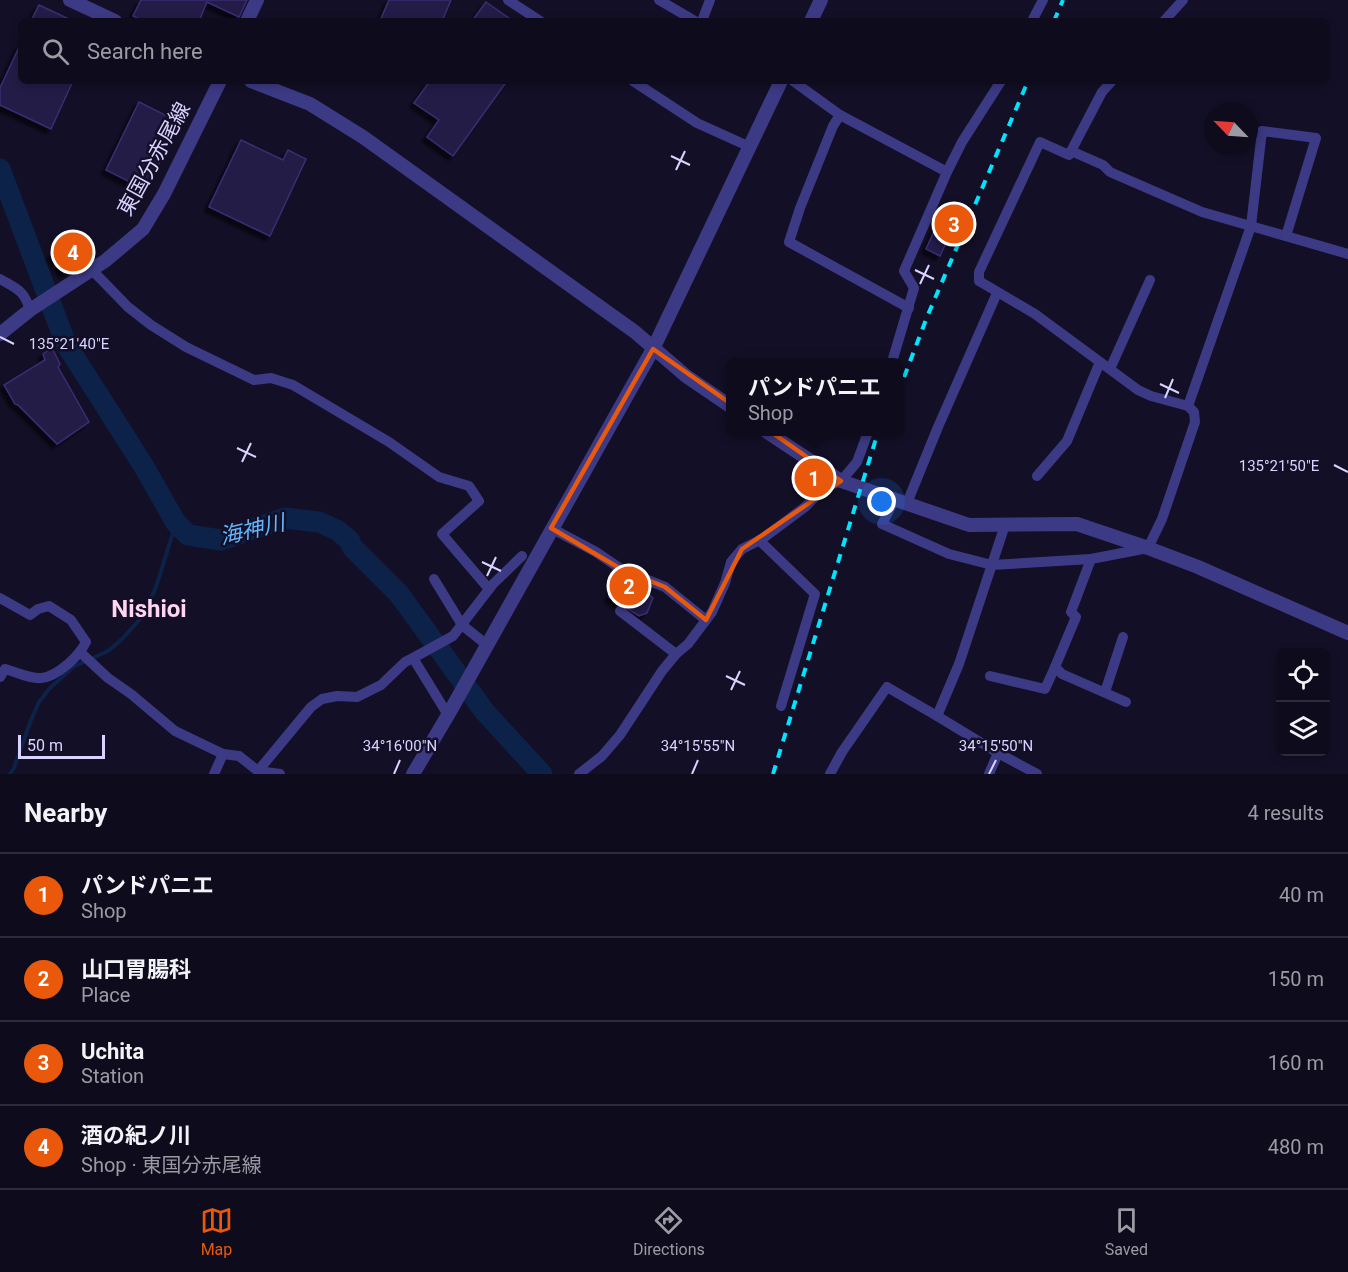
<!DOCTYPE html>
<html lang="en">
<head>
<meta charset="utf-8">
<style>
	:root { --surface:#0e0b1c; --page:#171425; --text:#f1f3f6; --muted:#9b9ba3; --line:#2e2b3b; --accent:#ea580c }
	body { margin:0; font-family:Roboto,"Noto Sans JP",sans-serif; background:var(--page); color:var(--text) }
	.controls { position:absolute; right:18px; bottom:18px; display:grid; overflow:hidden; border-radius:9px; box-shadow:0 3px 9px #0003 }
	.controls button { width:54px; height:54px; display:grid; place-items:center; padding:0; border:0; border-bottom:2px solid var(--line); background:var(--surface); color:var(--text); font:30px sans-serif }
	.compass { position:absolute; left:1204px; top:102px; width:54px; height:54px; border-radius:50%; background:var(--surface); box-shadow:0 3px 9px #0003; rotate:295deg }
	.scale { position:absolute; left:18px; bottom:15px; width:87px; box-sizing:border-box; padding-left:6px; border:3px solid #d9d4ff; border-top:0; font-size:16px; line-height:21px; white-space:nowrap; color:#d9d4ff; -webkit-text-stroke:4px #130f26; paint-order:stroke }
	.you { position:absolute; left:882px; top:502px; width:21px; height:21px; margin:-15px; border:4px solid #fff; border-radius:50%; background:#1a73e8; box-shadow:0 0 0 9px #1a73e833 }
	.badge { display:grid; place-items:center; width:39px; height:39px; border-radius:50%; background:var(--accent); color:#fff; font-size:20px; font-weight:700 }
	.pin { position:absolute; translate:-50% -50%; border:3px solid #fff; box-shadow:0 2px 6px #0006 }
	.popup { position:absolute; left:726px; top:358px; width:177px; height:78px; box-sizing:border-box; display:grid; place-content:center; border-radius:9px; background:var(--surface); filter:drop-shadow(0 2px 4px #0005); font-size:20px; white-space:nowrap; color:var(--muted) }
	.popup b { font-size:22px; color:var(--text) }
	.popup::after { content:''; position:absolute; left:50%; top:100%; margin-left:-12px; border:12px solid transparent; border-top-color:var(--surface) }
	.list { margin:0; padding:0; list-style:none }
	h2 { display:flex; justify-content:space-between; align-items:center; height:78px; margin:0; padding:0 24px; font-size:26px }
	h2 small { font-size:20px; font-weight:400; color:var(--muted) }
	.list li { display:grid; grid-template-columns:39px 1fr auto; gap:18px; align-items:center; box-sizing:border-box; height:84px; padding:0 24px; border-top:2px solid var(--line) }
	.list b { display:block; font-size:22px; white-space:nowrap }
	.list p { margin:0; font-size:20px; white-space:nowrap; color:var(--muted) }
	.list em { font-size:20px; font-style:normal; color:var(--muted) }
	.icon { flex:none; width:33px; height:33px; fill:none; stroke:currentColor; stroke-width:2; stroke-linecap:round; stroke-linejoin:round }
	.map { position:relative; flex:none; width:1348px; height:774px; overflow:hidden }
	.search { position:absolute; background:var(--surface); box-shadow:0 3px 9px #0003; left:18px; right:18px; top:18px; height:66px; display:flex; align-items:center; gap:15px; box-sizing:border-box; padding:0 21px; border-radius:9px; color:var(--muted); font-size:22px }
	.sheet { height:414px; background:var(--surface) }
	nav { display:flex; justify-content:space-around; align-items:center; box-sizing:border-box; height:84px; border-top:2px solid var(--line); background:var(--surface); font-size:16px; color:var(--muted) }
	nav a { display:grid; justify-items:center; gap:3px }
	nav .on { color:var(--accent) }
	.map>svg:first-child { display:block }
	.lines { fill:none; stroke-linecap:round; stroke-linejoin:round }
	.stream { stroke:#0c2248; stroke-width:4 }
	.river { stroke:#0c2248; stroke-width:21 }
	.building { fill:#241b47; stroke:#3b2d73; stroke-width:1.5; filter:url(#shadow) }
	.minor { stroke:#3d3a85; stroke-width:10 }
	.tertiary { stroke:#3d3a85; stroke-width:14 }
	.rail { stroke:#00e5ff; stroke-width:4; stroke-dasharray:9 8; stroke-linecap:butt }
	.marked { fill:none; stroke:#e8590c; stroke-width:4.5; stroke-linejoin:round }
	.ticks { fill:none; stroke:#d9d4ff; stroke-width:2 }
	.labels { text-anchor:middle; stroke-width:5; stroke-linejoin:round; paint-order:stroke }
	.street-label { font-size:21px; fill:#d9d4ff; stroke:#130f26 }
	.water-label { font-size:22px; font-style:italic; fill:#62b6ff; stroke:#130f26 }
	.quarter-label { font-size:24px; font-weight:bold; fill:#ffd6f0; stroke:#130f26 }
	.ticks-label { font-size:15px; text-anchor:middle; fill:#d9d4ff; stroke:#130f26; stroke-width:5; stroke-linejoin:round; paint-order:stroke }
</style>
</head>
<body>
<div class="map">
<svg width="1348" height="774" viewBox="0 0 1348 774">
	<defs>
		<filter id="shadow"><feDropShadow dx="-4.5" dy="4.5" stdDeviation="1.5" flood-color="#0009"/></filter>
	</defs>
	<rect width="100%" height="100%" fill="#130f26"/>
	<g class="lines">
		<polyline class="stream" points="10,774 14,768 31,720 39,702 50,688 73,667 108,651 121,640 144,615 156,587 176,523"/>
		<polyline class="river" points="0,169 66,344 143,465 176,523 188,535 221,540 285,518 319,522 337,530 350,541 352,547 399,594 485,712 542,774"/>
	</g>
	<g class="building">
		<polygon points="141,0 247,0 239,17 207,2 199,21 143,21 133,16"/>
		<polygon points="389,0 451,0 442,21 380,21"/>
		<polygon points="486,2 513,21 472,21"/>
		<polygon points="39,5 73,21 31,21"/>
		<polygon points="21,43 21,81 73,81 51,129 0,105 0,88"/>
		<polygon points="430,81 507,81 453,156 427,137 439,120 414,103"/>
		<polygon points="139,102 179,122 146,190 106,170"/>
		<polygon points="241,140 283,160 288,150 306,159 270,236 209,207"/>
		<polygon points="938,223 952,230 940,256 926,249"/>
		<polygon points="75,233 94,249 64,273 51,255"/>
		<polygon points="52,348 60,364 58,367 89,422 57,444 18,405 15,404 4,385 45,360 43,354"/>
		<polygon points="812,473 822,480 808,493 800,486"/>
		<polygon points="624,578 637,584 653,598 647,613 639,616 609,597"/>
	</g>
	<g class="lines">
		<g class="minor">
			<polyline points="508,0 540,21"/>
			<polyline points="659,0 695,21"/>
			<polyline points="702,21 710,0"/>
			<polyline points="1032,21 1043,0"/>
			<polyline points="1164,21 1183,0"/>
			<polyline points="633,81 697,123 750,147"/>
			<polyline points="793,81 840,115 947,172"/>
			<polyline points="1112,81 1102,92 1069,155 1040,142 979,272 979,281 1035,314 1138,390 1151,396 1188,406 1194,412 1195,422 1162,519 1148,548 1091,559 1071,612 1076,617 1055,667 1062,674 1126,702"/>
			<polyline points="840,115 833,126 800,208 789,242 909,308"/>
			<polyline points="1071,151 1103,165 1110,172 1202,212 1348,254"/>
			<polyline points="92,270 128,307 151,325 186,347 254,380 271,378 293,385 389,442 439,477 469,486 479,501 442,534 489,589"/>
			<path d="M0 279C17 289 24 290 30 310"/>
			<polyline points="892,362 914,288 904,271 947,172 962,142 1001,81"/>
			<polyline points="1110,369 1150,280"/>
			<polyline points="1188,406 1251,226 1262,131 1316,138 1286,236"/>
			<polyline points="1037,476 1067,441 1100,362"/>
			<polyline points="895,499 882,524 949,554 992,565 1091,559"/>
			<polyline points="907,503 938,427 997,293"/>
			<polyline points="1005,525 959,664 937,716 998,753 1037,774"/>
			<polyline points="551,528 596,552 621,569 665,587 706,620"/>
			<polyline points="759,540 815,594 781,706"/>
			<polyline points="434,579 462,625 487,645"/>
			<path d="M0 598 30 615 38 609 49 606 71 620 86 642C81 652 76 657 68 664 42 686 34 678 5 669L0 677"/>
			<polyline points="620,611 676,654"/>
			<polyline points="81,653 108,678 131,694 175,731 223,754 239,756 258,771 280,774"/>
			<polyline points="990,676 1045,689 1055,667"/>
			<polyline points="1105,692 1123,637"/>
			<polyline points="448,715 413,658 453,636 493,584 522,556"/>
			<polyline points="258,771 311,707 322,699 337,696 357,697 381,685 405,662 413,658"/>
			<polyline points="214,774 223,754"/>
			<polyline points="579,774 602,756 620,735 662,671 676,654 688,644 712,612 725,583 731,562 742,549 762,539 805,507 825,487 841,481 857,462 868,432"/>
			<polyline points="830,774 842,752 887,687 937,716"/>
			<polyline points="989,774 998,753"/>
		</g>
		<g class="tertiary">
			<polyline points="70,0 115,21"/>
			<polyline points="247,21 257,0"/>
			<polyline points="811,21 821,0"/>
			<polyline points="251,81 310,104 363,137 635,332 686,376 730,406"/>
			<polyline points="0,334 30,310 105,261 143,229 164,194 220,81"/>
			<polyline points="767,432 841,481 969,525 1077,524 1148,548 1198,567 1348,633"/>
			<polyline points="413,774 448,715 653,349 781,81"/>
		</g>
		<g class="rail">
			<polyline points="1054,21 1063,0"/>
			<polyline points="898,393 927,317 1028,81"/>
			<polyline points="773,774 878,432"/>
		</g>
	</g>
	<path class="marked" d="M653 349 841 481 742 549 706 620 665 587 621 569 551 528Z"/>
	<path class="ticks" d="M671 156 690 165M676 170 685 151M915 270 934 279M920 284 929 265M0 337 14 344M1160 384 1179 393M1165 398 1173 379M237 448 256 457M242 462 251 443M1334 465 1348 472M482 562 501 571M487 576 496 557M726 676 745 685M731 690 740 671M394 774 400 760M692 774 698 760M989 774 996 760"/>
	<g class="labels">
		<g class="street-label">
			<text transform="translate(154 159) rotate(-61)" y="7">東国分赤尾線</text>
		</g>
		<g class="water-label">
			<text transform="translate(252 529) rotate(-13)" y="8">海神川</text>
		</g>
		<g class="quarter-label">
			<text x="149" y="617">Nishioi</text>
		</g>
	</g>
	<g class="ticks-label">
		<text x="69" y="349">135°21'40"E</text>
		<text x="1279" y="471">135°21'50"E</text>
		<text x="400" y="751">34°16'00"N</text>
		<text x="698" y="751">34°15'55"N</text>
		<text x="996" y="751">34°15'50"N</text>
	</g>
</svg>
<div class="controls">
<button><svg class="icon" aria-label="locate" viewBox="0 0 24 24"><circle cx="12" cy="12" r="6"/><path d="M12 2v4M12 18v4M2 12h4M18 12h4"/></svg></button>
<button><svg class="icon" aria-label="layers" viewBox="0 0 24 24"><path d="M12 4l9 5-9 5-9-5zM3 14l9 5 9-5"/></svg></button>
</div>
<svg class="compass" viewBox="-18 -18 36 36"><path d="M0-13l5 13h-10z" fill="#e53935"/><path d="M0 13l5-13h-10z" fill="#9b9ba3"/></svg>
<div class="scale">50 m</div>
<div class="you"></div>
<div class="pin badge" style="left:814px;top:478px">1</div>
<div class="popup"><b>パンドパニエ</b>Shop</div>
<div class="pin badge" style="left:629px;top:586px">2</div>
<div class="pin badge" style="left:954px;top:224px">3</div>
<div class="pin badge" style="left:73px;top:252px">4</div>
<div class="search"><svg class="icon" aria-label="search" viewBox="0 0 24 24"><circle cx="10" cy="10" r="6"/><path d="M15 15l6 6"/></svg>Search here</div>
</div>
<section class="sheet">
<h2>Nearby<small>4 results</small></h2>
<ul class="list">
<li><span class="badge">1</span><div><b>パンドパニエ</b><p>Shop</p></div><em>40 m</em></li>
<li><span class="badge">2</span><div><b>山口胃腸科</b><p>Place</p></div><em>150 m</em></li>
<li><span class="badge">3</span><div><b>Uchita</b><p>Station</p></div><em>160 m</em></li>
<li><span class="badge">4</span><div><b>酒の紀ノ川</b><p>Shop · 東国分赤尾線</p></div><em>480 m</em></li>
</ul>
</section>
<nav>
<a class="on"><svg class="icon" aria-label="map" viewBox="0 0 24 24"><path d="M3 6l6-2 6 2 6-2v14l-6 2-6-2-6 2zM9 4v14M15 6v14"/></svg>Map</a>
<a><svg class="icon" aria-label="directions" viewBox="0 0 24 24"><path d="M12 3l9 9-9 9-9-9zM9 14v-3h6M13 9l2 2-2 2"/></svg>Directions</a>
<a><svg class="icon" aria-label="saved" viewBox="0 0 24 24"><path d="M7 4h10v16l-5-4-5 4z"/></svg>Saved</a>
</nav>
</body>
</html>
